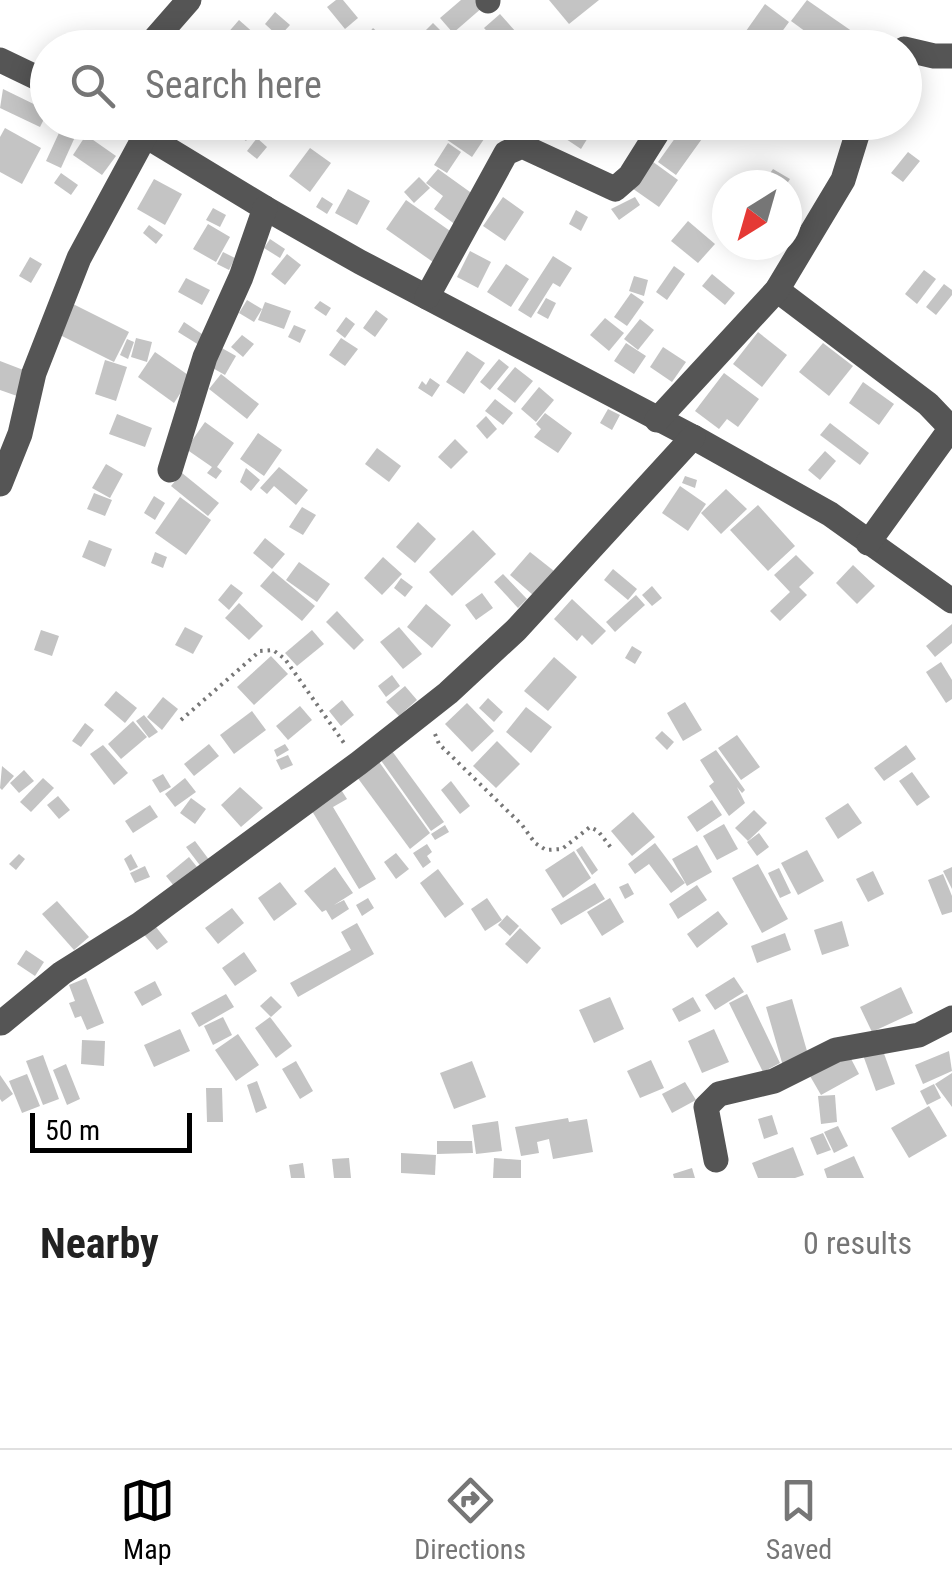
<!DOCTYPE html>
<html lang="en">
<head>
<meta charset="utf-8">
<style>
	:root { --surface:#fff; --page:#f6f6f6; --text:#222; --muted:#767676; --line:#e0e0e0; --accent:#000 }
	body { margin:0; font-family:"Roboto Condensed",sans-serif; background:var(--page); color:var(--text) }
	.compass { position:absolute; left:712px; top:170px; width:90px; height:90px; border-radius:50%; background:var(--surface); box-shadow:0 5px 25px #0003; rotate:217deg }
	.scale { position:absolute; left:30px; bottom:25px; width:162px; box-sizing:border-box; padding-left:10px; border:5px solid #000; border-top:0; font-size:28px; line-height:35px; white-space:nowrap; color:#000; -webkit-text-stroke:8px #fff; paint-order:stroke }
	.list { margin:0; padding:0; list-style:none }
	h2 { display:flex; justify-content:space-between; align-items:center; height:130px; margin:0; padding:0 40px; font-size:42px }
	h2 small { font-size:32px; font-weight:400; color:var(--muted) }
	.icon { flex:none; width:55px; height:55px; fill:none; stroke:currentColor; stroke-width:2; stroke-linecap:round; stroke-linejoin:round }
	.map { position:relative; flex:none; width:952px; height:1178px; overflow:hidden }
	.search { position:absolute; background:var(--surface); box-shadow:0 5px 25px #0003; left:30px; right:30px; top:30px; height:110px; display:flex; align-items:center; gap:25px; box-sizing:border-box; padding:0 35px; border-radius:55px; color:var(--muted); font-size:38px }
	.sheet { height:270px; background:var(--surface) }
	nav { display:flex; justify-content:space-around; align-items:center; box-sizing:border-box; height:140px; border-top:2px solid var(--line); background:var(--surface); font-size:28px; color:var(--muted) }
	nav a { display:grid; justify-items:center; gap:5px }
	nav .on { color:var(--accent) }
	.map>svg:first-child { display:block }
	.building { fill:#c4c4c4 }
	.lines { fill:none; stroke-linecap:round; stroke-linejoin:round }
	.path { stroke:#777; stroke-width:4; stroke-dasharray:2.5 5; stroke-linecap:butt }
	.minor { stroke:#555; stroke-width:25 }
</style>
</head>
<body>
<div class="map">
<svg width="952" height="1178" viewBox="0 0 952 1178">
	<rect width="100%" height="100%" fill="#fff"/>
	<g class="building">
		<polygon points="336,0 343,0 358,18 345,29 327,7"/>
		<polygon points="461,0 478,0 483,7 453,33 440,18"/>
		<polygon points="549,0 599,0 569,24"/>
		<polygon points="807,0 866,41 862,48 828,48 791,21"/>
		<polygon points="765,4 789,22 770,48 734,48"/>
		<polygon points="275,12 290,25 279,37 265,24"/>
		<polygon points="500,14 523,40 514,48 502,48 484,28"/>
		<polygon points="239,20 271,48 240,48 226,35"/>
		<polygon points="433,23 447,37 437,48 416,48 412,44"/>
		<polygon points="373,28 391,44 388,48 357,48"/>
		<polygon points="692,38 705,48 685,48"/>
		<polygon points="3,89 48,111 40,127 0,108"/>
		<polygon points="64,122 79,128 61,168 46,161"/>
		<polygon points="220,122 260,122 246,141"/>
		<polygon points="453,122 492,122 494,124 472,157 443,137"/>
		<polygon points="564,122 589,136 581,149 557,133"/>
		<polygon points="669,122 714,122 676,175 658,162 678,134 667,125"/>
		<polygon points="5,128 41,148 22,184 0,172 0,137"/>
		<polygon points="86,135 116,156 102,175 73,155"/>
		<polygon points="257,138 267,147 257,159 247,151"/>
		<polygon points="448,143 461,152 447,173 434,165"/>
		<polygon points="310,148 331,163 310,192 289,176"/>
		<polygon points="908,152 920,161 903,182 891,173"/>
		<polygon points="649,159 678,180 659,207 629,186"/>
		<polygon points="438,169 477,197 456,225 434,209 443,196 426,183"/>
		<polygon points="773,169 790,179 786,185 762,185"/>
		<polygon points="61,173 78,185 71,195 54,183"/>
		<polygon points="419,177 430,188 414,203 404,192"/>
		<polygon points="154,179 182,194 165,225 137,209"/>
		<polygon points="348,189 370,201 357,225 335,213"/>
		<polygon points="322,197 333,204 327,214 316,207"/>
		<polygon points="503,197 524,212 505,241 483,226"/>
		<polygon points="635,197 640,205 619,220 611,209"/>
		<polygon points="406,200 453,233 433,262 386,229"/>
		<polygon points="213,208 226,215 220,227 206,220"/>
		<polygon points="576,210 588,217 581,231 569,224"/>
		<polygon points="688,221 715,244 698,263 671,241"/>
		<polygon points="208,224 230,237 216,262 193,249"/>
		<polygon points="149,225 163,235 156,244 143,233"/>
		<polygon points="270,239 285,249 280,258 264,248"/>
		<polygon points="470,251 491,262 478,288 457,277"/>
		<polygon points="223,252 235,258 229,270 217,264"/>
		<polygon points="287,254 301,265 285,285 271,274"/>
		<polygon points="553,256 572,268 560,287 553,283 531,318 518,310"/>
		<polygon points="30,257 42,264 31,283 19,276"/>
		<polygon points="506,264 529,279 511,307 487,292"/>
		<polygon points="674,266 685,274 667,300 656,292"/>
		<polygon points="924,270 936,279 917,304 905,294"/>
		<polygon points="712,274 735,293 725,305 702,286"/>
		<polygon points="634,276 648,280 644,296 629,291"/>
		<polygon points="186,278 210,290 202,305 178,292"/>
		<polygon points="944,284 952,290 952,295 936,315 926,307"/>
		<polygon points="631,293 644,302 627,326 614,317"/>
		<polygon points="546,298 556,303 548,319 537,313"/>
		<polygon points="247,300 262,309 254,322 239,313"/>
		<polygon points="320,301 331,308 326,316 314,308"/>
		<polygon points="265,302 291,311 284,329 258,320"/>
		<polygon points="73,304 129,332 114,362 58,334"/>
		<polygon points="376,310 388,319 375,337 363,328"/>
		<polygon points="346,317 355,324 345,338 336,331"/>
		<polygon points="605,318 624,333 609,351 590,335"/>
		<polygon points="640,319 654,330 638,350 624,339"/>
		<polygon points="184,322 205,336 199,345 178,332"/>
		<polygon points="294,325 306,330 300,343 288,337"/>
		<polygon points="758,332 787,355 762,387 733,364"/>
		<polygon points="242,335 254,344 243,357 231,347"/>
		<polygon points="136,338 152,342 147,362 131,357"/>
		<polygon points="341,338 358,349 345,366 329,355"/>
		<polygon points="127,339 134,342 128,359 120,355"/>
		<polygon points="626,343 646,356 634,374 614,361"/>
		<polygon points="823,343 853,366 829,396 799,372"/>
		<polygon points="220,347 236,356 225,375 209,366"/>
		<polygon points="663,347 686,362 672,382 650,367"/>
		<polygon points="467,351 485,363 464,394 446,382"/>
		<polygon points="155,352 191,377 174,403 138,377"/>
		<polygon points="499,359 509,367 490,390 480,382"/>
		<polygon points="105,360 127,367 116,401 95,394"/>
		<polygon points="0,361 26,371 17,396 0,390"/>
		<polygon points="515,367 533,381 515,403 497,389"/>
		<polygon points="724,373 759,399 738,427 727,419 719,429 695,411"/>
		<polygon points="221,374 259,404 247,419 209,389"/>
		<polygon points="430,378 440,385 432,397 418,388 422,381 426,385"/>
		<polygon points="863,382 894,404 879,425 849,403"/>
		<polygon points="539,387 554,400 536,422 521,409"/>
		<polygon points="495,399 513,413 503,425 485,411"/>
		<polygon points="608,409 620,415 612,430 600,423"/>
		<polygon points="545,413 572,433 558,453 534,437 541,429 536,424"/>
		<polygon points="117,414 152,428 145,447 109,434"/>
		<polygon points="486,416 497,429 487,439 476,426"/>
		<polygon points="205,422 234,443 217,467 222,471 216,479 207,473 212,467 186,449"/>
		<polygon points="830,423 869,453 860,465 820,435"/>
		<polygon points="258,433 282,450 264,476 240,459"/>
		<polygon points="455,439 468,452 451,469 438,457"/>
		<polygon points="377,448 401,466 389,482 365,464"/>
		<polygon points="825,451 836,461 820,480 808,470"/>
		<polygon points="106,464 123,474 110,498 92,488"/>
		<polygon points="279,467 308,490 296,505 274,486 267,494 260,488"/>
		<polygon points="246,468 260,480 251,491 240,482"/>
		<polygon points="182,473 219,503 208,516 171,486"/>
		<polygon points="685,476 697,480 695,488 682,483"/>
		<polygon points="680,486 706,504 688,531 662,513"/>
		<polygon points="726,489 747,509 721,534 701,513"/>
		<polygon points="94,493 112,500 105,516 87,509"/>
		<polygon points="154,496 165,503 155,520 144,513"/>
		<polygon points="180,497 211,520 186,555 155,533"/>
		<polygon points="758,505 795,546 768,571 730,530"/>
		<polygon points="302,507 316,515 303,535 289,527"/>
		<polygon points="418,522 436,539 415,563 396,547"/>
		<polygon points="473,530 496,554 452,596 429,572"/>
		<polygon points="265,538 285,554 272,569 253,553"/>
		<polygon points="89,540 112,549 105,567 82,557"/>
		<polygon points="155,552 167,557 163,568 151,563"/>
		<polygon points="530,552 554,571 533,595 510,575"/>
		<polygon points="796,555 814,573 799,587 807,595 780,621 770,611 790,592 774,575"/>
		<polygon points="383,557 402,574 382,595 364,578"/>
		<polygon points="299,562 330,584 317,602 286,580"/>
		<polygon points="853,565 875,586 857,604 836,583"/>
		<polygon points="613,569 637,589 628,600 604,580"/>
		<polygon points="273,571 315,606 302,621 260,586"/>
		<polygon points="503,574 527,599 518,608 494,582"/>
		<polygon points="401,578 413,587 405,597 394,588"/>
		<polygon points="231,584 243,593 229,610 218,600"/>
		<polygon points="652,586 662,598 652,606 642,595"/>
		<polygon points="482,593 493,608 476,620 465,605"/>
		<polygon points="636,595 645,605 615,632 606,622"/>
		<polygon points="572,599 606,631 592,645 582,635 577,641 554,619"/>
		<polygon points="239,603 263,626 249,640 225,618"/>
		<polygon points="426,604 451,625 432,648 407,627"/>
		<polygon points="337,611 364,640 354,650 326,622"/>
		<polygon points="952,624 952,643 935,657 926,646"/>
		<polygon points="185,627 203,636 193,654 175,645"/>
		<polygon points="399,627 422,654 403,669 380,642"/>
		<polygon points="41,630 59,636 52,656 34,650"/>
		<polygon points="312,630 324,644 297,666 285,653"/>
		<polygon points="632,646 642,652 635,664 625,658"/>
		<polygon points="271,656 288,674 254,705 237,687"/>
		<polygon points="554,657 577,677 548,711 524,691"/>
		<polygon points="941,662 952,680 952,699 946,703 926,672"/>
		<polygon points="392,675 400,686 386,697 378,686"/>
		<polygon points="405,686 417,700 399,716 386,702"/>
		<polygon points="116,691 137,708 125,723 104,705"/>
		<polygon points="163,697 178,709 162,730 147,717"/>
		<polygon points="488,698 503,712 494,722 479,708"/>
		<polygon points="342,700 354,715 341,726 329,711"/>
		<polygon points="685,702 702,730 683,741 667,713"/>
		<polygon points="467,703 494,731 472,752 445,724"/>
		<polygon points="300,706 312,720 288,740 276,726"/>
		<polygon points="526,707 552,727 531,753 506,732"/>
		<polygon points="252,711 266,730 234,754 220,735"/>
		<polygon points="144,715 158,732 149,738 136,721"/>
		<polygon points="133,721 147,737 121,759 108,744"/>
		<polygon points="85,723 94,730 81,747 72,741"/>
		<polygon points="662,731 674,742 667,750 655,738"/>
		<polygon points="737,735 760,767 741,780 718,748"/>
		<polygon points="497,741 520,764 496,788 473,766"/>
		<polygon points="209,744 219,756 194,776 184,764"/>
		<polygon points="285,744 289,750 277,757 274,750"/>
		<polygon points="103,745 128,773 114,785 90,754"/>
		<polygon points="906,745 916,759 884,781 874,768"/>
		<polygon points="716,750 745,790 742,793 737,787 745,803 729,816 709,786 714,782 700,760"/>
		<polygon points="392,751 444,822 431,831 380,759"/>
		<polygon points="288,755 293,765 281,770 276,760"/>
		<polygon points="377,759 430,833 410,849 357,777"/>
		<polygon points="2,766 14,776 2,790 0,788"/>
		<polygon points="24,770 34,781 19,793 10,783"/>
		<polygon points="912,772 930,797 917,806 899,781"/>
		<polygon points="163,774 171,787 160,793 152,780"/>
		<polygon points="43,778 54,788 31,812 20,802"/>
		<polygon points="185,778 196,792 175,807 165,794"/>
		<polygon points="451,781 470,806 460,814 441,790"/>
		<polygon points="240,787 263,808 241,827 221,805"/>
		<polygon points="340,788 347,799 333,807 376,879 359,889 309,806"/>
		<polygon points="58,796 70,810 59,819 47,805"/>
		<polygon points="191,798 206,809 195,824 180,813"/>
		<polygon points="712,800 722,815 697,832 687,817"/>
		<polygon points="848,803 862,823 838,839 825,818"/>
		<polygon points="150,805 158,817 133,833 125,821"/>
		<polygon points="754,810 767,823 748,841 735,828"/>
		<polygon points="633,812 655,837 632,856 611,831"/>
		<polygon points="724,824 738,849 717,860 703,836"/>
		<polygon points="445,825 449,832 435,840 431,834"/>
		<polygon points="759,833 769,847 757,856 747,842"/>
		<polygon points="195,841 213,865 205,872 186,847"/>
		<polygon points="655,843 685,883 671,893 649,864 635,874 628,864"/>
		<polygon points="427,844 432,852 427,856 431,862 423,868 413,853"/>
		<polygon points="697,845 712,872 687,886 672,859"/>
		<polygon points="582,846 598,870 592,875 576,850"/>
		<polygon points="807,850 824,881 798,895 781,863"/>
		<polygon points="574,851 591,878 563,898 545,870"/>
		<polygon points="396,853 409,869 396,879 384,862"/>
		<polygon points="19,854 25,859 16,870 9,864"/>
		<polygon points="131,854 138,867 130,871 124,859"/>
		<polygon points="189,857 201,872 178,891 166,876"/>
		<polygon points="758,864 788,919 762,933 732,878"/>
		<polygon points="145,866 150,877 135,883 130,873"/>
		<polygon points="335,867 353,893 334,905 344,900 349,909 332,920 326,910 322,912 304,891"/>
		<polygon points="952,867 952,889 943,871"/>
		<polygon points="779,868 791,893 780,898 768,873"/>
		<polygon points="438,869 464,904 445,918 420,883"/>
		<polygon points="873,871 884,894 868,902 856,879"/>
		<polygon points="943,874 952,896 952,912 942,915 928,880"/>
		<polygon points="280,882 297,904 274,921 258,898"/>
		<polygon points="595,883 605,899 561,925 551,909"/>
		<polygon points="628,883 634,894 625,899 619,887"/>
		<polygon points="697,885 707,900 678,919 669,904"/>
		<polygon points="368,898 374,908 362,916 356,905"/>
		<polygon points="487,898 502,920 485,931 471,909"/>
		<polygon points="610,898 624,922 602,936 587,912"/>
		<polygon points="57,901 89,937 74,950 42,914"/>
		<polygon points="232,908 244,923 218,944 205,928"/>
		<polygon points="718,911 728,924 697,948 687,934"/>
		<polygon points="507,915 519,926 510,936 498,925"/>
		<polygon points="842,921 849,946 822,955 814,930"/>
		<polygon points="152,922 168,942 157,950 141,931"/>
		<polygon points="357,923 374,954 298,997 290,983 351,950 341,932"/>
		<polygon points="520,928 541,948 527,964 505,944"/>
		<polygon points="785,933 791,950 757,963 751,946"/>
		<polygon points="26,950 44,962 35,976 17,964"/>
		<polygon points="244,952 257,971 235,986 222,968"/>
		<polygon points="734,977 744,992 715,1010 705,995"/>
		<polygon points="86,978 104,1023 87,1030 81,1016 75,1018 69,1003 75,1001 69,985"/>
		<polygon points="155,981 162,995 142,1006 134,992"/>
		<polygon points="901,987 913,1013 872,1032 860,1007"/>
		<polygon points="226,994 234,1007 199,1027 191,1013"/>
		<polygon points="747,994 780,1063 763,1072 729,1003"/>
		<polygon points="271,996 282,1007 271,1017 260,1006"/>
		<polygon points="610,997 624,1029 594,1043 579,1010"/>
		<polygon points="693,997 701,1011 679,1022 672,1009"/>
		<polygon points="792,999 809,1058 783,1066 766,1007"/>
		<polygon points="223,1017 232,1035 213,1045 204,1026"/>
		<polygon points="270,1017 292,1046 276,1058 255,1028"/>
		<polygon points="180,1029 190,1051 154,1067 144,1045"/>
		<polygon points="714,1029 729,1062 702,1073 688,1041"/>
		<polygon points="238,1034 259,1065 236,1081 215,1050"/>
		<polygon points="82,1040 105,1041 104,1066 81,1064"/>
		<polygon points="882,1048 895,1084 876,1091 863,1055"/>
		<polygon points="949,1051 952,1071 923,1084 915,1065"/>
		<polygon points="43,1055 59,1099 43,1105 26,1061"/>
		<polygon points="849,1055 859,1074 821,1095 810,1076"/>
		<polygon points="651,1060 664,1088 640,1098 627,1071"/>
		<polygon points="296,1061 313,1091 300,1099 282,1069"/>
		<polygon points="472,1061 486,1097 454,1109 440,1073"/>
		<polygon points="66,1064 80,1099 67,1105 53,1070"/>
		<polygon points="952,1073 952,1107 935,1084"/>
		<polygon points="27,1074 40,1106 22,1113 9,1081"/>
		<polygon points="0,1075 13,1094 2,1102 0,1099"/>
		<polygon points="257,1081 267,1108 256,1113 247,1085"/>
		<polygon points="685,1082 696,1100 672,1113 662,1094"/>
		<polygon points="934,1084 941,1098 927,1105 920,1091"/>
		<polygon points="206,1088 222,1088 223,1122 207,1122"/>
		<polygon points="835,1095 837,1122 821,1124 818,1096"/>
		<polygon points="929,1106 947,1136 909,1158 891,1128"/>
		<polygon points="772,1115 778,1134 764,1139 758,1119"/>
		<polygon points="568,1118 569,1122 587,1119 593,1152 553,1159 549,1139 537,1142 539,1153 521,1156 515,1127"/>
		<polygon points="498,1121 502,1151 476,1154 472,1125"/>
		<polygon points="838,1126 848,1146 834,1153 824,1132"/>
		<polygon points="823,1133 831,1150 817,1155 810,1138"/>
		<polygon points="437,1141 472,1141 473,1153 437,1154"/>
		<polygon points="793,1147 804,1175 795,1178 758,1178 752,1163"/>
		<polygon points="401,1153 436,1155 435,1175 401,1173"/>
		<polygon points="854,1156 864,1178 827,1178 824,1169"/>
		<polygon points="349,1158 351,1178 334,1178 332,1159"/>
		<polygon points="494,1158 521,1160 521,1178 493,1178"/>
		<polygon points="303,1163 305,1178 291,1178 289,1165"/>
		<polygon points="692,1168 695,1178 674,1178 673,1174"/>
	</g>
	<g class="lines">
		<g class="path">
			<polyline points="181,720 260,651 273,650 285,659 344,743"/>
			<polyline points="435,734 439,744 522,825 535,843 546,850 562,849 590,827 598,831 612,849"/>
		</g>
		<g class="minor">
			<polyline points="488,0 488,1"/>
			<polyline points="147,48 189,0"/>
			<polyline points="904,49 934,56 952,56"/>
			<polyline points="0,60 48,83"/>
			<polyline points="123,122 265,208 360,262 693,437 830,514 952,601"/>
			<polyline points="777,290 928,404 951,428 868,543"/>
			<polyline points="427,297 506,153 522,146 615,189 630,176 664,122"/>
			<polyline points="657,420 777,290 843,180 861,122"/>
			<polyline points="170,470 205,357 241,277 265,208"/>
			<polyline points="0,484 20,434 34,373 79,258 145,136"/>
			<polyline points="1,1023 62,973 140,924 359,763 448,693 516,630 693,437"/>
			<polyline points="716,1160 706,1107 719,1094 774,1081 836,1050 919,1035 952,1018"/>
		</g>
	</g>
</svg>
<svg class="compass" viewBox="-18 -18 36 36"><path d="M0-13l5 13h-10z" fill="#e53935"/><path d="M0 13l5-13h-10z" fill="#767676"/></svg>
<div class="scale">50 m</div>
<div class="search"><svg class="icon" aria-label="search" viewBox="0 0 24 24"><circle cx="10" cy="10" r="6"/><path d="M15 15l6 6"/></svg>Search here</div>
</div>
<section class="sheet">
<h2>Nearby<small>0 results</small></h2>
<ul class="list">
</ul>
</section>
<nav>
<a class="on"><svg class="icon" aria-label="map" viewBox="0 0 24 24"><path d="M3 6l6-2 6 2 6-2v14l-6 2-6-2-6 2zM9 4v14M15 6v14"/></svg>Map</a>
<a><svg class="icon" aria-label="directions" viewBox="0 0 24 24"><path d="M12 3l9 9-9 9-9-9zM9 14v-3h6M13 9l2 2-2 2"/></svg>Directions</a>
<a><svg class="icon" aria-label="saved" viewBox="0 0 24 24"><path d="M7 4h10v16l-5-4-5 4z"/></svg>Saved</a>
</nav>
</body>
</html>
